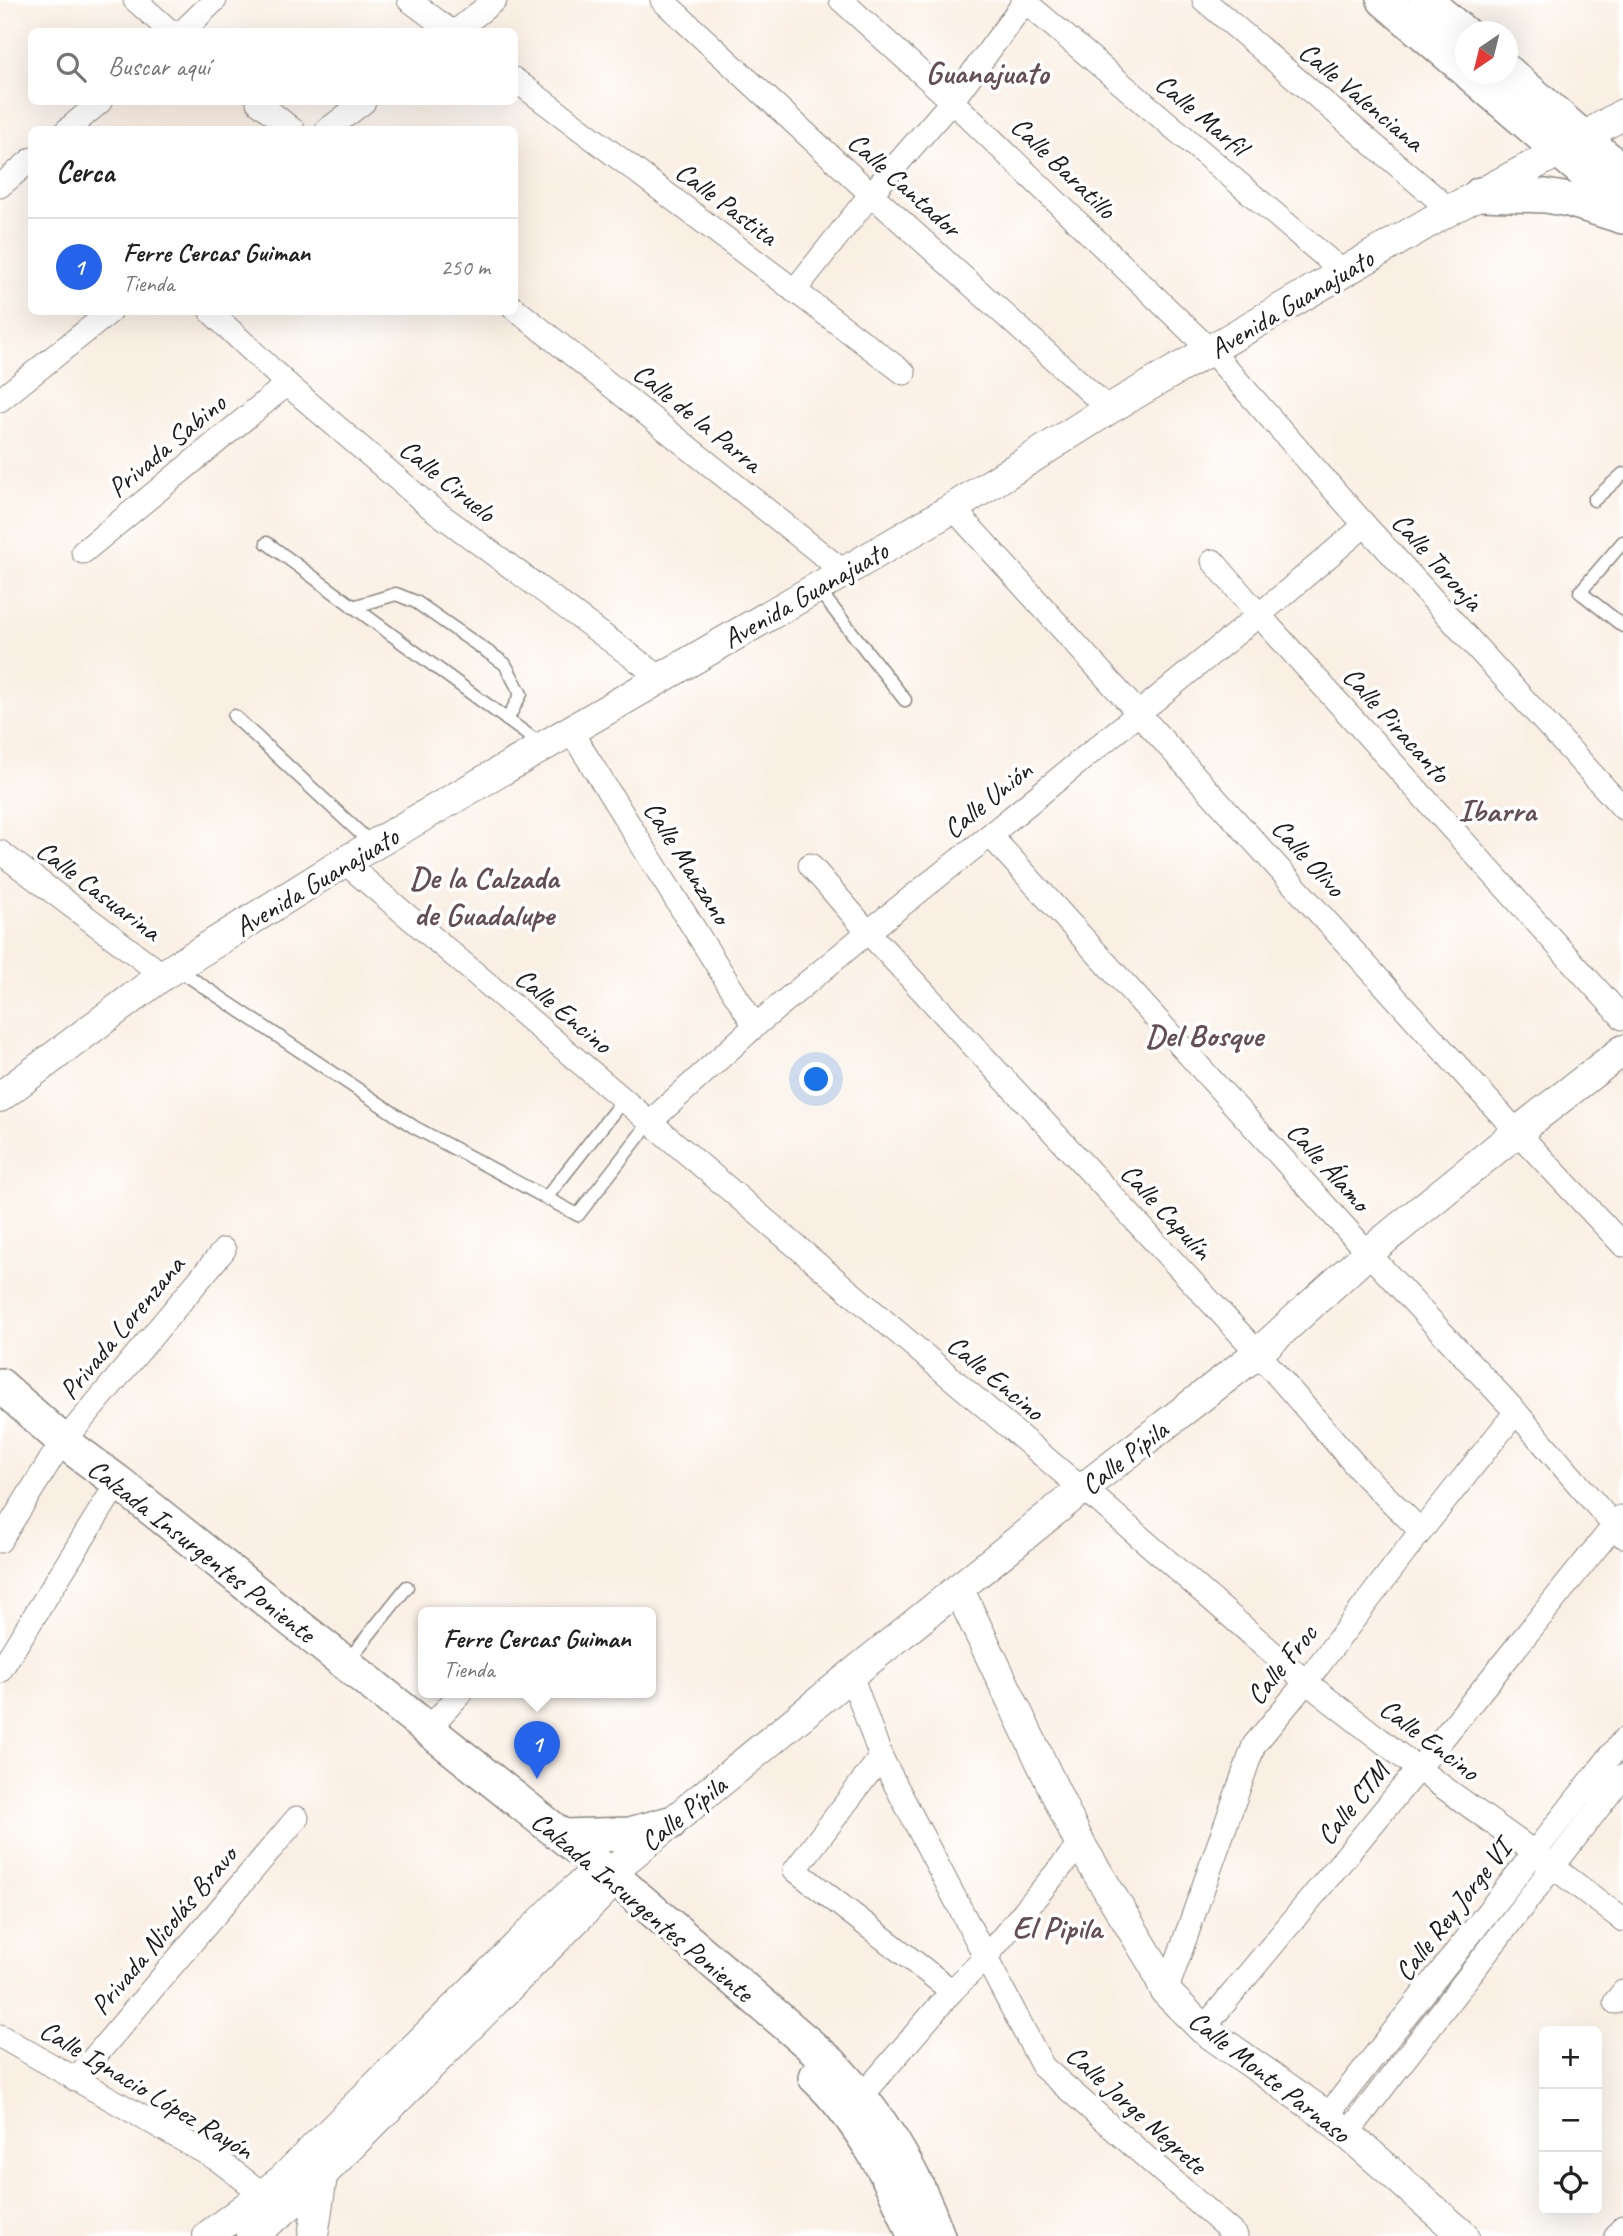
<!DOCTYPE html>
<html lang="es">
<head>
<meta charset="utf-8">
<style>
	:root { --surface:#fff; --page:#f2f2f2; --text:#222; --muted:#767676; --line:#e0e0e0; --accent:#2563eb }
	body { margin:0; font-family:Caveat,sans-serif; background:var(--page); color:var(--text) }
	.controls { position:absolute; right:21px; bottom:21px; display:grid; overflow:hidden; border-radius:10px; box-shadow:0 7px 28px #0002 }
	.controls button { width:63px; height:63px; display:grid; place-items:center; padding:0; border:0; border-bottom:2px solid var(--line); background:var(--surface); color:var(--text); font:35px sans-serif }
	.compass { position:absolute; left:1455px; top:21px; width:63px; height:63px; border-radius:50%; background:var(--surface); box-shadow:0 7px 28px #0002; rotate:215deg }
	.you { position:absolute; left:817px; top:1080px; width:24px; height:24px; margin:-18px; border:5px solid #fff; border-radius:50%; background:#1a73e8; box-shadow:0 0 0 10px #1a73e833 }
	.badge { display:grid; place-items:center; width:46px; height:46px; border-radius:50%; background:var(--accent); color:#fff; font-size:23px; font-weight:700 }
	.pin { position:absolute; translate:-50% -58px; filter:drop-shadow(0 2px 4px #0008) }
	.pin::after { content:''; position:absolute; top:37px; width:24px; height:21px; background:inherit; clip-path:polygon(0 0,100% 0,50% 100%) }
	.popup { position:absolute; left:418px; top:1607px; width:238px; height:91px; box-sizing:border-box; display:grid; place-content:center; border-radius:10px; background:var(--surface); filter:drop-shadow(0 2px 5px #0005); font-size:23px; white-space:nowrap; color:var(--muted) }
	.popup b { font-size:26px; color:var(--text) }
	.popup::after { content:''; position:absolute; left:50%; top:100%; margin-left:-14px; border:14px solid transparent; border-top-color:var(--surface) }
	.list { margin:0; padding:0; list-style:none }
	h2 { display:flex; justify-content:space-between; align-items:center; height:91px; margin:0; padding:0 28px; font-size:30px }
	h2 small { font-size:23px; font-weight:400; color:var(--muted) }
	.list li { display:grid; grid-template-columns:46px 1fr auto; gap:21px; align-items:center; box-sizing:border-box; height:98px; padding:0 28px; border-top:2px solid var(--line) }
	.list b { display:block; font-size:26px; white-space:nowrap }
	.list p { margin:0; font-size:23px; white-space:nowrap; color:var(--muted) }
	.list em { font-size:23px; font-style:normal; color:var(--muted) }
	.icon { flex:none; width:38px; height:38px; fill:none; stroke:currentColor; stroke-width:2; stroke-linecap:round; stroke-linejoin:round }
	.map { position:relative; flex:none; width:1623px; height:2236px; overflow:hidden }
	.search { position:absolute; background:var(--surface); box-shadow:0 7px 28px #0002; left:28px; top:28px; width:490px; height:77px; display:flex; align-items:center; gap:18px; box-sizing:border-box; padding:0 24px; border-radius:10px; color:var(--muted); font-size:26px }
	.panel { position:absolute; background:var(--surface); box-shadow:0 7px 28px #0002; left:28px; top:126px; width:490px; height:189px; border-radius:10px }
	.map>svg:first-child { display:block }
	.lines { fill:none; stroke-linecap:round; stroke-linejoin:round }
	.service-casing { stroke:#8b8680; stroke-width:15 }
	.minor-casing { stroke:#8b8680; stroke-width:25 }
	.tertiary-casing { stroke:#8b8680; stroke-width:32 }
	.secondary-casing { stroke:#8b8680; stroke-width:36 }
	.service { stroke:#fff; stroke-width:12 }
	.minor { stroke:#fff; stroke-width:23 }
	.tertiary { stroke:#fff; stroke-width:30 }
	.secondary { stroke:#fff; stroke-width:33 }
	.labels { text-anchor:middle; stroke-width:7; stroke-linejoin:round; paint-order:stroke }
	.street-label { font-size:28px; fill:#1c1c1c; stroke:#fff }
	.quarter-label { font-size:32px; font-weight:bold; fill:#654f56; stroke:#fff }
</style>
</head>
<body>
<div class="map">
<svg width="1623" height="2236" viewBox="0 0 1623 2236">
	<rect width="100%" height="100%" fill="#fff"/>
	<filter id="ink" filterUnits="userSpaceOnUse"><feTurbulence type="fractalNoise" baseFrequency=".0143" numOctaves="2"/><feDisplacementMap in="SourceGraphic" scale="14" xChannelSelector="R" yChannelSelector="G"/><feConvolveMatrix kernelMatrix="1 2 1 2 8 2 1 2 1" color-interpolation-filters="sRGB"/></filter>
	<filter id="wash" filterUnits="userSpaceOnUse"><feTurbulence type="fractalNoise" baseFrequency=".00686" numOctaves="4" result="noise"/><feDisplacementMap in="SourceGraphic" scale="28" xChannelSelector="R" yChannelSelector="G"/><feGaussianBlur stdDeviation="1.57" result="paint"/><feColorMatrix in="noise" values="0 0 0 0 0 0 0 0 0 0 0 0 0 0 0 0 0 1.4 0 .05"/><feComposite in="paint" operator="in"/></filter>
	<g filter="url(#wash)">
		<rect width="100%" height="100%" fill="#faefe3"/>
	</g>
	<g filter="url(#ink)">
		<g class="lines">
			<g class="service-casing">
				<g id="service">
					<polyline points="1594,500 1623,474"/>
					<polyline points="1623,542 1580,592 1623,626"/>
					<polyline points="267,543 543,746"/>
					<polyline points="817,588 905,700"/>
					<polyline points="353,607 396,594 416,602 505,664 521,694 507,720"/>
					<polyline points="234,716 373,845"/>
					<polyline points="176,968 414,1127 578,1215 650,1122"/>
					<polyline points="546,1198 623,1100"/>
					<polyline points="346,1663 407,1587"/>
				</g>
			</g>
			<g class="minor-casing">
				<g id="minor">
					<polyline points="135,0 171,32"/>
					<polyline points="409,0 452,32"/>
					<polyline points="662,0 871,194 1109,409"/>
					<polyline points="841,0 952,101 1211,351 1365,525 1623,808"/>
					<polyline points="1023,0 1343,272"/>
					<polyline points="1204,0 1450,210"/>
					<polyline points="182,32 215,0"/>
					<polyline points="455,32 495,0"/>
					<polyline points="514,79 904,373"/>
					<polyline points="258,102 293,130"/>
					<polyline points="67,130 100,102"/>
					<polyline points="327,130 364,102"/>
					<polyline points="0,186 32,159"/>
					<polyline points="794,291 871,194 952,101 1026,0"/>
					<polyline points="514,308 844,572"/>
					<polyline points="211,312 287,384 430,507 661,678"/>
					<polyline points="0,400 110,312"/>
					<polyline points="953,508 1517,1132 1623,1245"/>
					<polyline points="83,552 287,384"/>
					<polyline points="1213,561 1259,615 1623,1018"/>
					<polyline points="570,730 755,1026"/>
					<polyline points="990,835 1368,1253 1516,1412 1623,1536"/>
					<polyline points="0,852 163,975"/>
					<polyline points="344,862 1082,1489 1100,1502 1306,1682 1418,1769 1535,1853 1623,1920"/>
					<polyline points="810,865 868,932 1258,1353 1364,1475 1421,1531"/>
					<polyline points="650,1122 755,1026 868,932 990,835 1277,600 1365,525"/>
					<polyline points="0,1541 56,1451 224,1250"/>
					<polyline points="0,1671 118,1482"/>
					<polyline points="851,1675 881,1757 1043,2067 1236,2236"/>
					<polyline points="429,1728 461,1693"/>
					<polyline points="881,1757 795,1870 952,1991"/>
					<polyline points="1166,1992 1254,1745 1306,1682 1421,1531 1516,1412"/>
					<polyline points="1615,2002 1623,1992"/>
					<polyline points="1203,2029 1418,1769 1621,1517"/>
					<polyline points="0,2036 218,2160 263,2194"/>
					<polyline points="75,2080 297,1818"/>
					<polyline points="862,2096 952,1991 986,1957 1080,1844"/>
					<polyline points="1327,2116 1623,1740"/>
					<polyline points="1347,2134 1623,1776"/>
					<polyline points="1616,2236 1623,2227"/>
				</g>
			</g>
			<g class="tertiary-casing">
				<g id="tertiary">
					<polyline points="0,1097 163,975 344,862 844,572 953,508 1109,409 1450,210 1560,151 1623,114"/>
					<polyline points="959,1590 1080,1844 1155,1967 1166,1992 1203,2029 1327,2116 1464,2236"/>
					<polyline points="208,2236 282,2180 562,1901 600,1868"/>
					<polyline points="251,2236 299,2198 616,1879 623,1862 851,1675 1082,1489 1258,1353 1368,1253 1517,1132 1623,1050"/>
					<polyline points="313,2236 323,2170"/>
				</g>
			</g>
			<g class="secondary-casing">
				<g id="secondary">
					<polyline points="1384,0 1466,70"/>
					<polyline points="1425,0 1466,35"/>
					<polyline points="1508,72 1623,172"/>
					<polyline points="1470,74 1623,206"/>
					<polyline points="1480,194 1546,196 1569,200 1623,217"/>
					<path d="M0 1385 64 1442 118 1482 616 1879 831 2063C881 2117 913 2166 938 2236"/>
					<polyline points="564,1836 630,1834 670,1823"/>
					<path d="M815 2077C856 2115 895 2183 914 2236"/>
				</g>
			</g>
			<use href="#service" class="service"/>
			<use href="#minor" class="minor"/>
			<use href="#tertiary" class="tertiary"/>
			<use href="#secondary" class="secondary"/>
		</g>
	</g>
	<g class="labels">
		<g class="street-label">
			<text transform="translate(1362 96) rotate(40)" y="10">Calle Valenciana</text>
			<text transform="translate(1202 114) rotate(40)" y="10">Calle Marfil</text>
			<text transform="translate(1064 167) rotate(44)" y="10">Calle Baratillo</text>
			<text transform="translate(905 184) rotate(42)" y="10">Calle Cantador</text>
			<text transform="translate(727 203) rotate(37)" y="10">Calle Pastita</text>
			<text transform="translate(1291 303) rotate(-31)" y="10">Avenida Guanajuato</text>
			<text transform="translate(698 417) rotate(39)" y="10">Calle de la Parra</text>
			<text transform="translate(166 445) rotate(-40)" y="10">Privada Sabino</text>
			<text transform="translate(448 480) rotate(39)" y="10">Calle Ciruelo</text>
			<text transform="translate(1438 561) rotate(48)" y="10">Calle Toronja</text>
			<text transform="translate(805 594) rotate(-30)" y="10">Avenida Guanajuato</text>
			<text transform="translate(1397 724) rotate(48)" y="10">Calle Piracanto</text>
			<text transform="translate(987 799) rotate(-39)" y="10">Calle Unión</text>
			<text transform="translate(1309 857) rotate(48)" y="10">Calle Olivo</text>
			<text transform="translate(688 862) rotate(58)" y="10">Calle Manzano</text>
			<text transform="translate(316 881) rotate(-31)" y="10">Avenida Guanajuato</text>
			<text transform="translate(99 890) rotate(37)" y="10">Calle Casuarina</text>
			<text transform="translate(564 1010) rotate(40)" y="10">Calle Encino</text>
			<text transform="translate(1329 1166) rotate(48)" y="10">Calle Álamo</text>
			<text transform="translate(1167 1211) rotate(47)" y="10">Calle Capulín</text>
			<text transform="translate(121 1327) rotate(-50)" y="10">Privada Lorenzana</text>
			<text transform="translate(996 1377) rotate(40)" y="10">Calle Encino</text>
			<text transform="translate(1124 1457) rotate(-38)" y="10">Calle Pípila</text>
			<text transform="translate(202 1550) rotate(38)" y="10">Calzada Insurgentes Poniente</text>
			<text transform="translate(1281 1664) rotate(-51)" y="10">Calle Froc</text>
			<text transform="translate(1430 1739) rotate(37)" y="10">Calle Encino</text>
			<text transform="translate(1352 1803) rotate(-51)" y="10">Calle CTM</text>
			<text transform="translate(683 1813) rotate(-39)" y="10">Calle Pípila</text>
			<text transform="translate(643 1906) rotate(40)" y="10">Calzada Insurgentes Poniente</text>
			<text transform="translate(1452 1910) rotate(-52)" y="10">Calle Rey Jorge VI</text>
			<text transform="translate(163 1930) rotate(-50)" y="10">Privada Nicolás Bravo</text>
			<text transform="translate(1270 2076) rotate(38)" y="10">Calle Monte Parnaso</text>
			<text transform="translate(147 2089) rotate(31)" y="10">Calle Ignacio López Rayón</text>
			<text transform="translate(1137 2109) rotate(42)" y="10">Calle Jorge Negrete</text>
		</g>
		<g class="quarter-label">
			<text x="987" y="83">Guanajuato</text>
			<text x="1497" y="821">Ibarra</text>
			<text x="484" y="888">De la Calzada<tspan x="484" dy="37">de Guadalupe</tspan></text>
			<text x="1204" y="1046">Del Bosque</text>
			<text x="1057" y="1938">El Pipila</text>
		</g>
	</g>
</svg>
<div class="controls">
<button>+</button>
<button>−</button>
<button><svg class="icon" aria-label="locate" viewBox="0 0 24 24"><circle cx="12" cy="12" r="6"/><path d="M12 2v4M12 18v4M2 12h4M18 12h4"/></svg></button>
</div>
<svg class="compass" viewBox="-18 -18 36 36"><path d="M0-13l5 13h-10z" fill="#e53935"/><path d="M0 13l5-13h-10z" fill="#767676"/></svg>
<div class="you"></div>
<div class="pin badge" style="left:537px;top:1779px">1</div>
<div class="popup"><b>Ferre Cercas Guiman</b>Tienda</div>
<div class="search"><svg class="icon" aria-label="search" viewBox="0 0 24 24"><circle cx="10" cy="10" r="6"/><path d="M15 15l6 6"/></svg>Buscar aquí</div>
<section class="panel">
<h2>Cerca<small></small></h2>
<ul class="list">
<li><span class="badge">1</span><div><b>Ferre Cercas Guiman</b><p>Tienda</p></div><em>250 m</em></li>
</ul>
</section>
</div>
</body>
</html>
